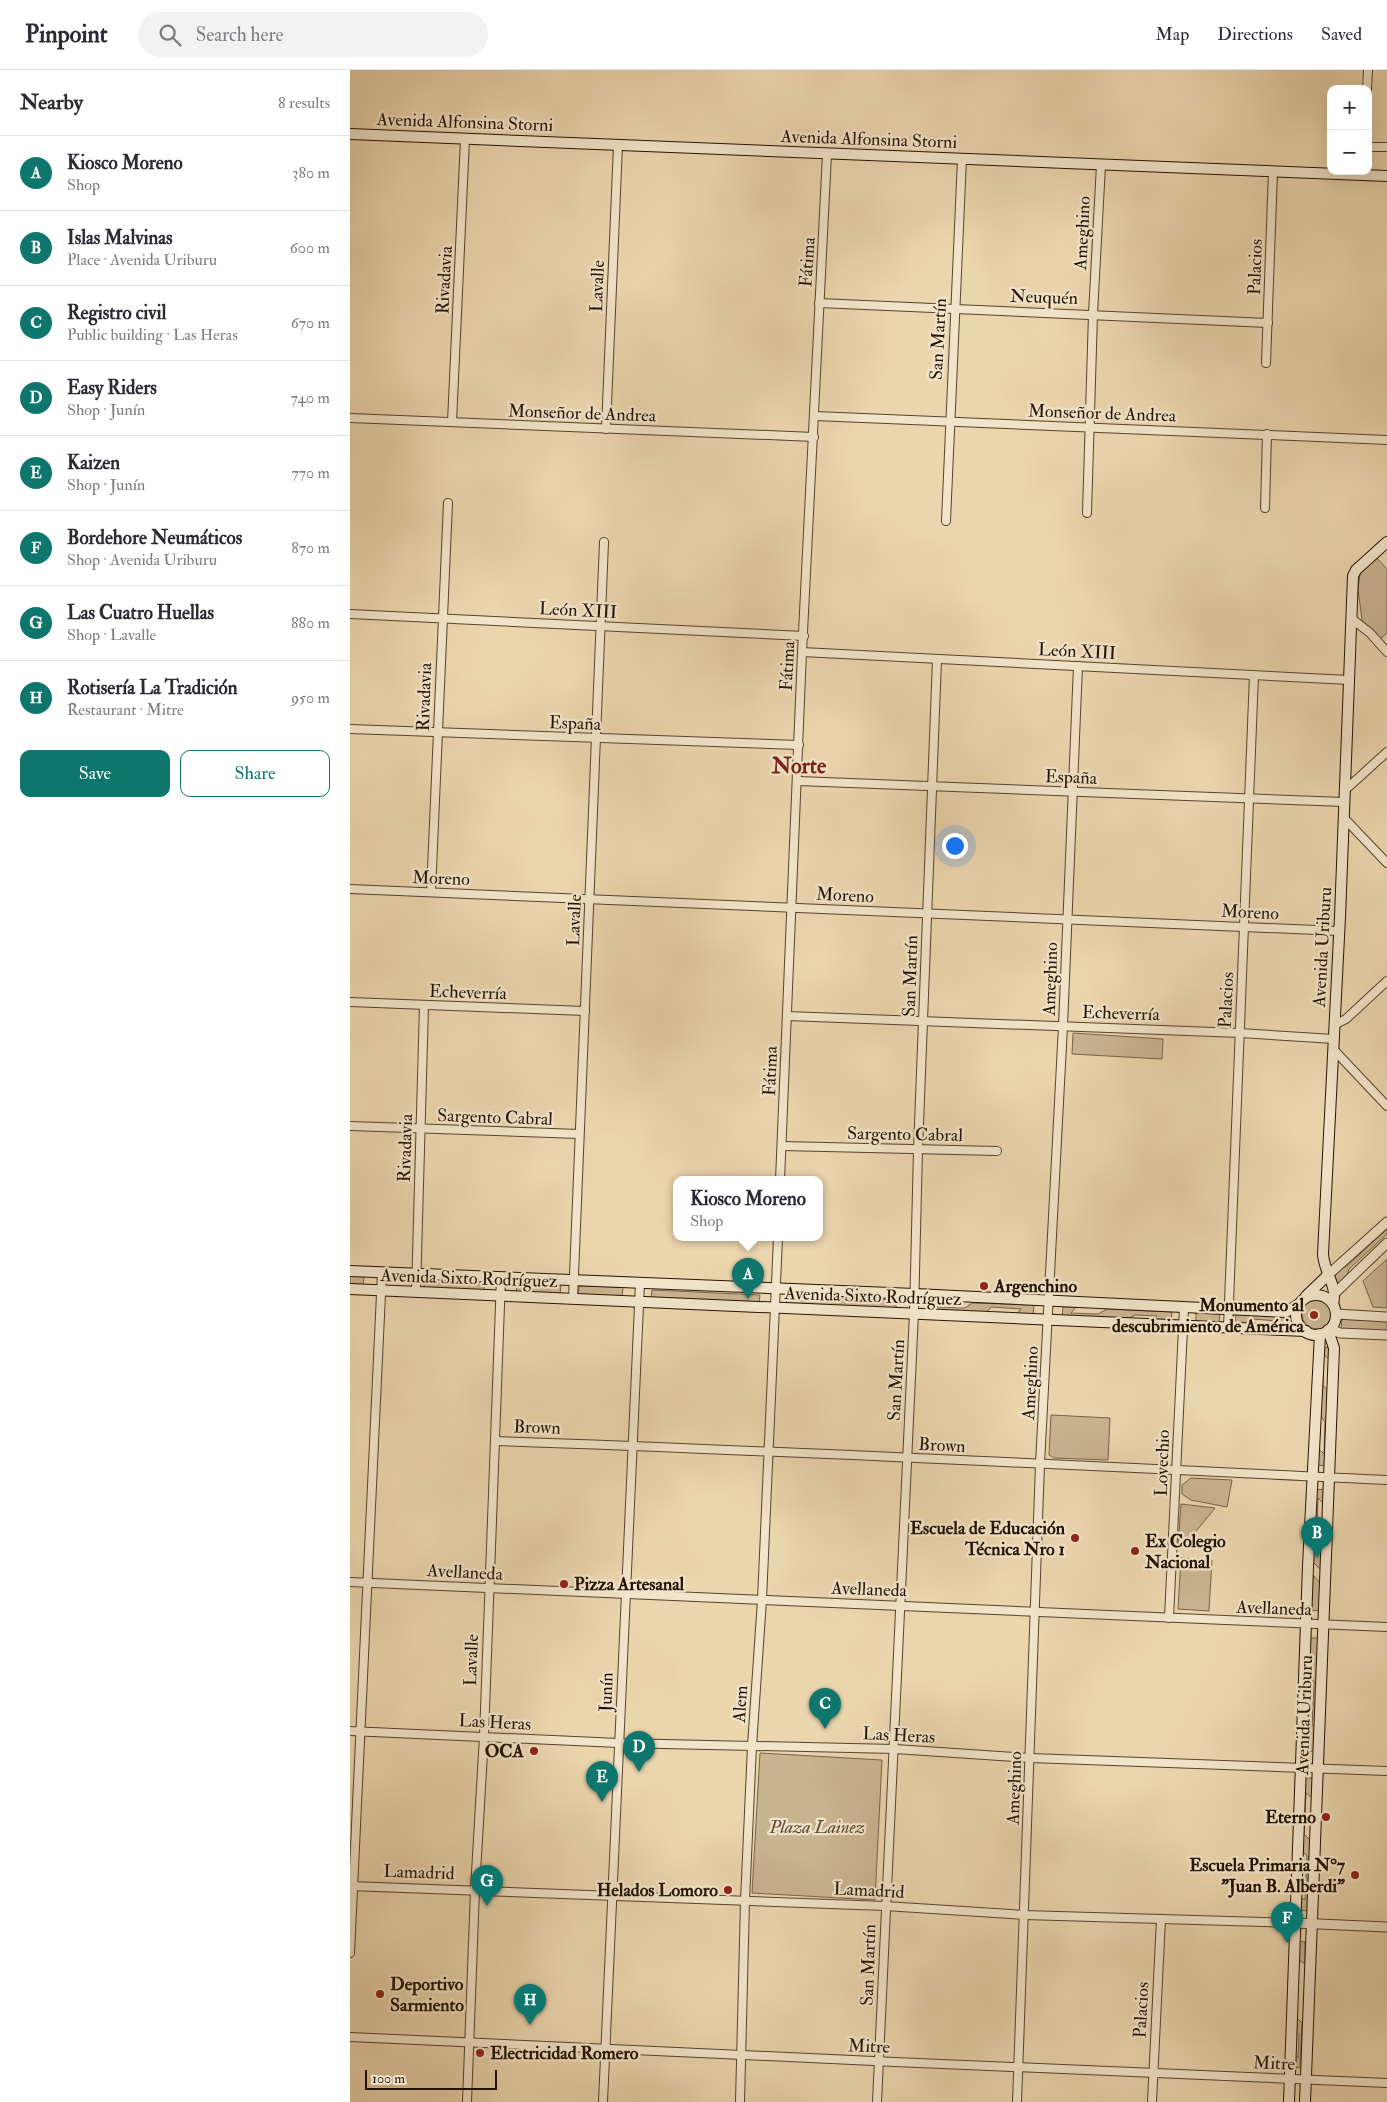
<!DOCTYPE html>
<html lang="en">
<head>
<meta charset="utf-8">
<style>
	:root { --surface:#fff; --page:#f2f2f3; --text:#2b2b33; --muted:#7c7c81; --line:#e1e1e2; --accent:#0f766e }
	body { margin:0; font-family:"IM FELL Double Pica",serif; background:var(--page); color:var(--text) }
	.controls { position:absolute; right:15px; top:15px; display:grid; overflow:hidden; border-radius:10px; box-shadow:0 5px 20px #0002 }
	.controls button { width:45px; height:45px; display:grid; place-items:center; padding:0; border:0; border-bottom:1px solid var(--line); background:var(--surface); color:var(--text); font:25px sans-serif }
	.scale { position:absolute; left:15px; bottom:12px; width:132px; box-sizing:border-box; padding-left:5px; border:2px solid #231200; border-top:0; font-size:14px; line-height:18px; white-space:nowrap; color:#231200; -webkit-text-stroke:4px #f2e4ca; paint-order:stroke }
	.you { position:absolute; left:604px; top:775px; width:18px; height:18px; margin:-12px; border:4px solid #fff; border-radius:50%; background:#1a73e8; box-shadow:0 0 0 8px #1a73e833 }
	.badge { display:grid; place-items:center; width:32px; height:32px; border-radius:50%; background:var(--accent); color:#fff; font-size:16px; font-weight:700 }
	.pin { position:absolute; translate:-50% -41px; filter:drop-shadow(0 1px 2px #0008) }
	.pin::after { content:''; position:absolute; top:26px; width:18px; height:15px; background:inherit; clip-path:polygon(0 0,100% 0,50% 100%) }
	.popup { position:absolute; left:323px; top:1106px; width:150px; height:65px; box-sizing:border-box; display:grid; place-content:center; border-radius:10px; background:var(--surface); filter:drop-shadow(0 1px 4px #0005); font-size:16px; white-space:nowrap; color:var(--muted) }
	.popup b { font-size:19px; color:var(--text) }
	.popup::after { content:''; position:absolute; left:50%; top:100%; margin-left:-10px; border:10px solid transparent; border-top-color:var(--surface) }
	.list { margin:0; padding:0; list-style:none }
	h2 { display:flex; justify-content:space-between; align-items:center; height:65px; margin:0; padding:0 20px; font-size:21px }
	h2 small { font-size:16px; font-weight:400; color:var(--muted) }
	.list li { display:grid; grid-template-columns:32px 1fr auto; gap:15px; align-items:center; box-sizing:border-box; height:75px; padding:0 20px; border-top:1px solid var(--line) }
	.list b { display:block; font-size:19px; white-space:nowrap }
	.list p { margin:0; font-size:16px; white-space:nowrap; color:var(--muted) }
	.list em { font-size:16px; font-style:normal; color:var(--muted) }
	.actions { display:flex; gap:10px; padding:15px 20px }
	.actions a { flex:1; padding:11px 0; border:1px solid var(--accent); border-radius:10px; text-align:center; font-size:18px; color:var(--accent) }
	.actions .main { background:var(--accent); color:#fff }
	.icon { flex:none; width:28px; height:28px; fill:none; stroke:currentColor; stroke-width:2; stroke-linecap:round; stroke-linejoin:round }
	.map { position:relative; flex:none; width:1037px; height:2032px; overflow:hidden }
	header { display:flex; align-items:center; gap:30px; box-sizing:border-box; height:70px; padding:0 25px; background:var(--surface); border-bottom:1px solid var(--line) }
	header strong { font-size:24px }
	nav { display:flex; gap:28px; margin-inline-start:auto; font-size:18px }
	.search { width:350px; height:45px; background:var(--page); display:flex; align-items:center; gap:12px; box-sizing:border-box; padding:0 18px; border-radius:28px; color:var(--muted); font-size:19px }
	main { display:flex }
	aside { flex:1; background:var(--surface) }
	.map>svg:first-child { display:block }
	.green { fill:#c9b490; stroke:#766348 }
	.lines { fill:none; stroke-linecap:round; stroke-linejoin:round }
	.minor-casing { stroke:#55432b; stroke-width:10 }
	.tertiary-casing { stroke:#55432b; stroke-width:11 }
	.secondary-casing { stroke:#231200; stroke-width:12 }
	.minor { stroke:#f2e4ca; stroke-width:8 }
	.tertiary { stroke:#f2e4ca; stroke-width:9 }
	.secondary { stroke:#f2e4ca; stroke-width:10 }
	.poi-dot { fill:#8f2418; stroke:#f2e4ca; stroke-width:2 }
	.labels { text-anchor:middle; stroke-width:4.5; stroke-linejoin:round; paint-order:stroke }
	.street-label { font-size:18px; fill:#231200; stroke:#f2e4ca }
	.poi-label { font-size:18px; font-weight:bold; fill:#231200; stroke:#f2e4ca; text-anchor:end }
	.park-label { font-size:18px; font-style:italic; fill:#5d4b32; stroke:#f2e4ca }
	.district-label { font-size:22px; font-weight:bold; fill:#7a1f14; stroke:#f2e4ca }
</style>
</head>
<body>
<header>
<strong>Pinpoint</strong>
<div class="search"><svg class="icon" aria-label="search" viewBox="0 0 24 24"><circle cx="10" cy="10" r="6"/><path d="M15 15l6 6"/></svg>Search here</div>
<nav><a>Map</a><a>Directions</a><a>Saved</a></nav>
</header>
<main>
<aside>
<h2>Nearby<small>8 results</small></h2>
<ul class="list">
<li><span class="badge">A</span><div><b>Kiosco Moreno</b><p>Shop</p></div><em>380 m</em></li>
<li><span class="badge">B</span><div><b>Islas Malvinas</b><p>Place · Avenida Uriburu</p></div><em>600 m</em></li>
<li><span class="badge">C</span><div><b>Registro civil</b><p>Public building · Las Heras</p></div><em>670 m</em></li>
<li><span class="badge">D</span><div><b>Easy Riders</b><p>Shop · Junín</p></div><em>740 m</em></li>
<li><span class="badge">E</span><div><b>Kaizen</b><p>Shop · Junín</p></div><em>770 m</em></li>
<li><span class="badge">F</span><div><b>Bordehore Neumáticos</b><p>Shop · Avenida Uriburu</p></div><em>870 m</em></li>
<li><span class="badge">G</span><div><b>Las Cuatro Huellas</b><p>Shop · Lavalle</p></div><em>880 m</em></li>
<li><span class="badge">H</span><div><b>Rotisería La Tradición</b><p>Restaurant · Mitre</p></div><em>950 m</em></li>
</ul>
<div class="actions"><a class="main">Save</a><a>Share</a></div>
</aside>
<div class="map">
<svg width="1037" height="2032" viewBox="0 0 1037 2032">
	<rect width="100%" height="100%" fill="#ebd5ad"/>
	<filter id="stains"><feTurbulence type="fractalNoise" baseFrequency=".004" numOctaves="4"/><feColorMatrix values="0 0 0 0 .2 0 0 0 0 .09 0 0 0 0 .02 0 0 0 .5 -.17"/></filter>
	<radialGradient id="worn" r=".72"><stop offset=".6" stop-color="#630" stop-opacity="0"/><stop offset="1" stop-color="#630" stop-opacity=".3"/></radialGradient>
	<g class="green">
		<polygon points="1026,487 1037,499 1037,563 1030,569 1012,550 1008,519 1010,504"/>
		<polygon points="723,963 813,969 812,989 722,984"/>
		<polygon points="1037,1159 1037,1164 999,1199 997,1206 987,1215 983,1204 991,1197 997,1196"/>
		<polygon points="1037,1189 1037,1238 1023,1237 1013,1211"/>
		<polygon points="0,1206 14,1207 13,1216 0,1215"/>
		<polygon points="74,1210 134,1212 134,1222 74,1219"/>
		<polygon points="167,1213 211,1215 210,1224 166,1223"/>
		<polygon points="229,1216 273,1217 272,1227 228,1225"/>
		<polygon points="302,1220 410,1225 409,1234 301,1229"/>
		<polygon points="437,1226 546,1230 546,1239 436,1236"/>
		<circle cx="967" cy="1244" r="15"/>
		<polygon points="579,1231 592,1231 587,1237 615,1238 622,1233 684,1235 683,1246 666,1245 671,1239 641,1237 635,1244 578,1241"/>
		<polygon points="713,1237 726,1237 721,1243 748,1244 757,1239 822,1242 821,1252 802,1251 807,1246 785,1245 777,1250 712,1247"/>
		<polygon points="846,1243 870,1244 869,1254 846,1253"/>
		<polygon points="886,1244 943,1247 946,1256 922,1256 927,1251 903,1249 895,1255 885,1255"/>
		<polygon points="992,1249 1037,1251 1037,1262 991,1260"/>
		<polygon points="972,1277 981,1278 980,1291 974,1284 973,1315 979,1322 976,1396 967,1395 968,1378 974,1384 975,1352 969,1343"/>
		<polygon points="701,1345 760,1348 758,1390 704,1388 699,1385"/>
		<polygon points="841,1408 882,1410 877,1437 841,1430 832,1424 832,1415"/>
		<polygon points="966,1419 975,1420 974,1434 968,1428 967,1457 973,1464 971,1500 963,1492"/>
		<polygon points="831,1434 865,1438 834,1476 830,1477 828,1476"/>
		<polygon points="831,1488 862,1490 859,1541 828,1539"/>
		<polygon points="963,1505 971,1514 970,1541 961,1540"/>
		<polygon points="960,1568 968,1568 964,1682 955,1681 957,1651 962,1657 964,1612 958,1604"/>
		<polygon points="410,1683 532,1690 525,1830 402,1823"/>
		<polygon points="954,1708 963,1708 962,1728 956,1723 954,1764 960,1770 957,1841 949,1840 949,1827 955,1830 957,1786 951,1780"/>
		<polygon points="947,1871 955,1872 955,1894 949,1890 946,1947 952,1953 950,1998 942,1997 943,1983 948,1988 949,1965 944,1960"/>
	</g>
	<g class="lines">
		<g class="minor-casing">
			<g id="minor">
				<polyline points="1017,19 1018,0"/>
				<polyline points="1018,77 1037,77"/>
				<polyline points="469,233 918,253"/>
				<polyline points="916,293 923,102"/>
				<polyline points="465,346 1037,370"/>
				<polyline points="0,348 464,367"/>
				<polyline points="102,352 115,69"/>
				<polyline points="256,359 268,75"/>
				<polyline points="915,438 917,364"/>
				<polyline points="737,443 743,244 751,95"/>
				<polyline points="596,451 612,89"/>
				<polyline points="0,544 454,566"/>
				<polyline points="1002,549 1020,563 1037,582"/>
				<polyline points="452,582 999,610"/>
				<polyline points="0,659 449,675"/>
				<polyline points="448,711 994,732"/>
				<polyline points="994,721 1037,682"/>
				<polyline points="994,748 1037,793"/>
				<polyline points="0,819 989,861"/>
				<polyline points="81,822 98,433"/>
				<polyline points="0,932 235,941"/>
				<polyline points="437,946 890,963 984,969"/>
				<polyline points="984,955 996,949 1037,911"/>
				<polyline points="984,980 1037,1036"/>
				<polyline points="0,1056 229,1064"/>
				<polyline points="432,1076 647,1081"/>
				<polyline points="430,1110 452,582 477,84"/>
				<polyline points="66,1222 74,936"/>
				<polyline points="223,1229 254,472"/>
				<polyline points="878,1257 904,605"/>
				<path d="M145 1371C443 1381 740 1396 1037 1410"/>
				<polyline points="0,1512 1037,1557"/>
				<polyline points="819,1548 834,1238"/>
				<polyline points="0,1661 269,1673 545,1679 680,1688 1037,1701"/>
				<polyline points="0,1816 535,1836 674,1845 946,1853"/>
				<polyline points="0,1883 32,1203"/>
				<path d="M0 1967C346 1984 691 1998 1037 2013"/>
				<polyline points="117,2032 125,1820 134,1666 151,1208"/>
				<polyline points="253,2032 290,1213"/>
				<polyline points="390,2032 395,1831 402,1676 412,1530 428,1168"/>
				<polyline points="527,2032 564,1243 568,1080 587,590"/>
				<polyline points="667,2032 690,1394 713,956 728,596"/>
				<polyline points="802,2032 811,1849"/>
			</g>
		</g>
		<g class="tertiary-casing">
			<g id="tertiary">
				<polyline points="979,1204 1037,1152"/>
				<polyline points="985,1223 1037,1173"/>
				<polyline points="986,1244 1037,1247"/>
				<polyline points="980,1259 990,1263 1037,1265"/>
				<polyline points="946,1853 1037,1857"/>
			</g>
		</g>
		<g class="secondary-casing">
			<g id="secondary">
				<polyline points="0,64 1037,106"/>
				<polyline points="0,1201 565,1224 936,1242 949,1234"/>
				<polyline points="0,1219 956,1261"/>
				<circle cx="966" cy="1245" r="20"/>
				<polyline points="956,1226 979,1204"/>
				<path d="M983 1234C988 1215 974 1203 973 1184L990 847 1003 506 1006 500 1037 472"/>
				<polyline points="939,2032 958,1496 970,1264"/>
				<polyline points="955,2032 984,1278 978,1260"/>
			</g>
		</g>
		<use href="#minor" class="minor"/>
		<use href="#tertiary" class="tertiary"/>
		<use href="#secondary" class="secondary"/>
	</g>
	<g class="poi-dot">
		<circle cx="634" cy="1216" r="5"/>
		<circle cx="964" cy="1245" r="5"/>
		<circle cx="725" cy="1468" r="5"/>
		<circle cx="785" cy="1481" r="5"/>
		<circle cx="214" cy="1514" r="5"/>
		<circle cx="184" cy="1681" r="5"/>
		<circle cx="976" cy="1747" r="5"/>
		<circle cx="1005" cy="1805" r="5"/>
		<circle cx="378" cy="1820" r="5"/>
		<circle cx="30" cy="1924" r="5"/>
		<circle cx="130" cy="1983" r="5"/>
	</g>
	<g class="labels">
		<g class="street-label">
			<text transform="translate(115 52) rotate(2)" y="6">Avenida Alfonsina Storni</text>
			<text transform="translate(519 69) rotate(2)" y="6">Avenida Alfonsina Storni</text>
			<text transform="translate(732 163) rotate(-87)" y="6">Ameghino</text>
			<text transform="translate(457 192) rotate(-86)" y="6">Fátima</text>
			<text transform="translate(905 197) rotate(-88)" y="6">Palacios</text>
			<text transform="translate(94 210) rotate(-87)" y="6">Rivadavia</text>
			<text transform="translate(247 216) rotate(-88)" y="6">Lavalle</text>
			<text transform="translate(694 227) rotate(2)" y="6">Neuquén</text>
			<text transform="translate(588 269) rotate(-87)" y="6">San Martín</text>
			<text transform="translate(232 343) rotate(2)" y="6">Monseñor de Andrea</text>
			<text transform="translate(752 343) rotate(2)" y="6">Monseñor de Andrea</text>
			<text transform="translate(228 540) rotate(3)" y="6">León XIII</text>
			<text transform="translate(727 581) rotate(3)" y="6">León XIII</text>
			<text transform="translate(437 596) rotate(-87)" y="6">Fátima</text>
			<text transform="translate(74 627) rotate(-88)" y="6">Rivadavia</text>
			<text transform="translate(225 653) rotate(2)" y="6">España</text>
			<text transform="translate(721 707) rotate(2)" y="6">España</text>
			<text transform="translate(91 808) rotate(2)" y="6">Moreno</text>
			<text transform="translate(495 825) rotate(3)" y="6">Moreno</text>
			<text transform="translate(900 842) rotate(3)" y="6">Moreno</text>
			<text transform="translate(224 850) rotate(-88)" y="6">Lavalle</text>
			<text transform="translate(972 877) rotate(-87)" y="6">Avenida Uriburu</text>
			<text transform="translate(560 906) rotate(-88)" y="6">San Martín</text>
			<text transform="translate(700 909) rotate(-88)" y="6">Ameghino</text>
			<text transform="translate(118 922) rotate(2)" y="6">Echeverría</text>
			<text transform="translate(876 930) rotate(-87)" y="6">Palacios</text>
			<text transform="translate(771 943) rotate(2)" y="6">Echeverría</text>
			<text transform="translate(420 1001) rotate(-88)" y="6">Fátima</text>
			<text transform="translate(145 1047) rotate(2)" y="6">Sargento Cabral</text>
			<text transform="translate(555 1064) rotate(1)" y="6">Sargento Cabral</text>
			<text transform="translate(55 1078) rotate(-88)" y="6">Rivadavia</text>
			<text transform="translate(119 1208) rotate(2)" y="6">Avenida Sixto Rodríguez</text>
			<text transform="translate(523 1226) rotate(2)" y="6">Avenida Sixto Rodríguez</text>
			<text transform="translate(546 1310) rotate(-87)" y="6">San Martín</text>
			<text transform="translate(680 1313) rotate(-87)" y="6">Ameghino</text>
			<text transform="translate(187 1357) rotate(2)" y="6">Brown</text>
			<text transform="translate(592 1375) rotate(3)" y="6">Brown</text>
			<text transform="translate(812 1393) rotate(-88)" y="6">Lovechio</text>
			<text transform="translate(115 1502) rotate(3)" y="6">Avellaneda</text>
			<text transform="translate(519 1519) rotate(2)" y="6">Avellaneda</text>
			<text transform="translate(924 1538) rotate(2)" y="6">Avellaneda</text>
			<text transform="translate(121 1590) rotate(-88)" y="6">Lavalle</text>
			<text transform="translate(256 1622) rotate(-88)" y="6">Junín</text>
			<text transform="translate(390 1634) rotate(-86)" y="6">Alem</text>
			<text transform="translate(954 1645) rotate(-88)" y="6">Avenida Uriburu</text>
			<text transform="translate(145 1652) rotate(3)" y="6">Las Heras</text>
			<text transform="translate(549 1665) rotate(3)" y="6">Las Heras</text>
			<text transform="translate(664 1718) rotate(-88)" y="6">Ameghino</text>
			<text transform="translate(69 1802) rotate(2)" y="6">Lamadrid</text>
			<text transform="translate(519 1820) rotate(3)" y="6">Lamadrid</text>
			<text transform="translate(518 1895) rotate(-88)" y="6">San Martín</text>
			<text transform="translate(791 1940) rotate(-87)" y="6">Palacios</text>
			<text transform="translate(519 1976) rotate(2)" y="6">Mitre</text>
			<text transform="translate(924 1993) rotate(2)" y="6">Mitre</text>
		</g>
		<g class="poi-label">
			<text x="644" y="1222" text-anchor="start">Argenchino</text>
			<text x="954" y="1241">Monumento al<tspan x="954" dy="21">descubrimiento de América</tspan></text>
			<text x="715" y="1464">Escuela de Educación<tspan x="715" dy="21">Técnica Nro 1</tspan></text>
			<text x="795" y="1477" text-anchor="start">Ex Colegio<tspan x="795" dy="21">Nacional</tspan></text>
			<text x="224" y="1520" text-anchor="start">Pizza Artesanal</text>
			<text x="174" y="1687">OCA</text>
			<text x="966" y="1753">Eterno</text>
			<text x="995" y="1801">Escuela Primaria N°7<tspan x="995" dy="21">"Juan B. Alberdi"</tspan></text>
			<text x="368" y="1826">Helados Lomoro</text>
			<text x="40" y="1920" text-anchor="start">Deportivo<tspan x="40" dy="21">Sarmiento</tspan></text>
			<text x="140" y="1989" text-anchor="start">Electricidad Romero</text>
		</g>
		<g class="park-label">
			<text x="467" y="1763">Plaza Lainez</text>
		</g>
		<g class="district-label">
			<text x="449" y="703">Norte</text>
		</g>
	</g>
	<rect width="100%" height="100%" filter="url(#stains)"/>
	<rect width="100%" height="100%" fill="url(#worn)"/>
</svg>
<div class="controls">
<button>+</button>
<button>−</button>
</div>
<div class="scale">100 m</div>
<div class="you"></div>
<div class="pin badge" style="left:398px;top:1229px">A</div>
<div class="popup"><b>Kiosco Moreno</b>Shop</div>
<div class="pin badge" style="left:967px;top:1488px">B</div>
<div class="pin badge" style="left:475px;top:1659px">C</div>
<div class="pin badge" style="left:289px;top:1702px">D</div>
<div class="pin badge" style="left:252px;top:1732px">E</div>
<div class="pin badge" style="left:937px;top:1873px">F</div>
<div class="pin badge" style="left:137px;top:1836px">G</div>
<div class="pin badge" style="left:180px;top:1955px">H</div>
</div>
</main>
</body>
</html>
